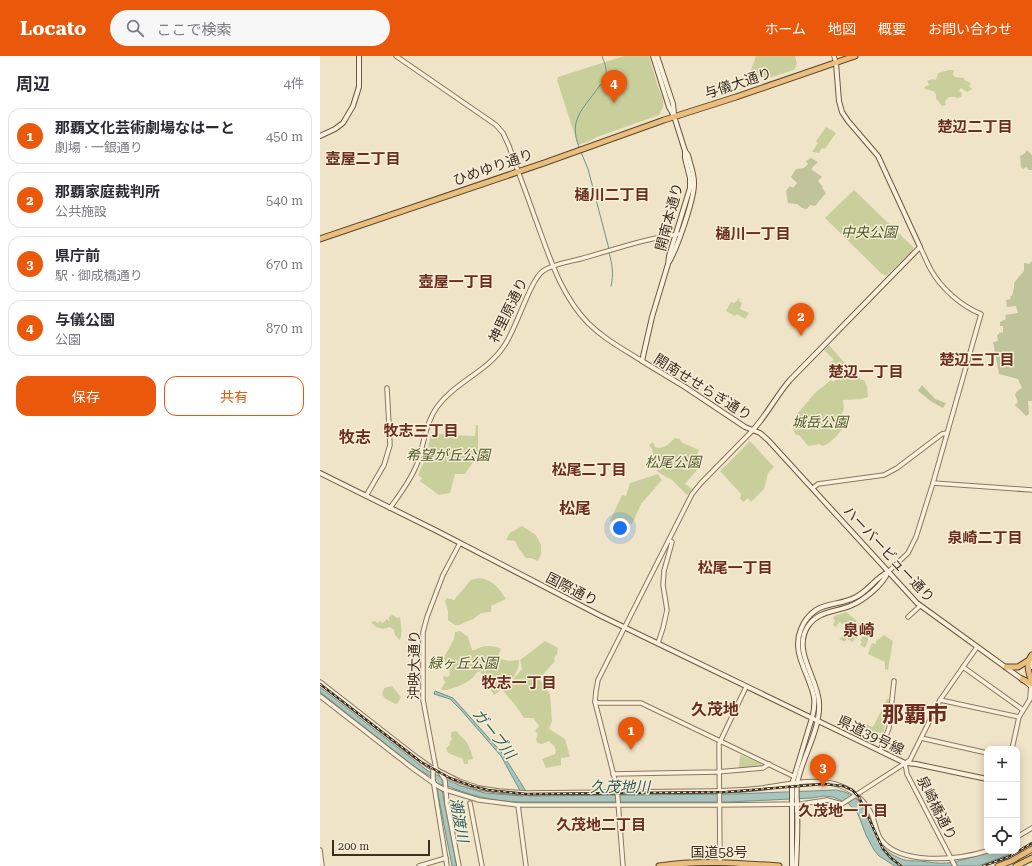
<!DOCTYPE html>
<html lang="ja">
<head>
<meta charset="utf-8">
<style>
	:root { --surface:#fff; --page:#f7f7f7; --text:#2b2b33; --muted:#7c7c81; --line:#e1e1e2; --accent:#ea580c }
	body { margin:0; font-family:"Roboto Serif","Noto Sans JP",serif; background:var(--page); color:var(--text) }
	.controls { position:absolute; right:12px; bottom:12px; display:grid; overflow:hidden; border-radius:8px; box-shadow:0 2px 10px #0003 }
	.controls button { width:36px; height:36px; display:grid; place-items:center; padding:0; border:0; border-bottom:1px solid var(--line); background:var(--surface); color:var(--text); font:20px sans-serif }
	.scale { position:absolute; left:12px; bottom:10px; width:98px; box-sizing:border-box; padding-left:4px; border:2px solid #3d2e20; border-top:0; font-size:11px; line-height:14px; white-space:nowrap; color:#3d2e20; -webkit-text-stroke:3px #f7eed8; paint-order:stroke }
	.you { position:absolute; left:300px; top:472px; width:14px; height:14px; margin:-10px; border:3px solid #fff; border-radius:50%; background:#1a73e8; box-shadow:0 0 0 6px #1a73e833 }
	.badge { display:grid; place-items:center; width:26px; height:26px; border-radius:50%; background:var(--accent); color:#fff; font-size:13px; font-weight:700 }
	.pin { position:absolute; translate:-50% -33px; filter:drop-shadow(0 1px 2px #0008) }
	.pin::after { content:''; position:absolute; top:21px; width:14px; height:12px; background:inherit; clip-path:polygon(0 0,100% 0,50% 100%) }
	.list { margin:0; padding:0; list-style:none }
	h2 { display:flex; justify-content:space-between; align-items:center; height:52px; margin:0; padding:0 16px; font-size:17px }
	h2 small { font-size:13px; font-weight:400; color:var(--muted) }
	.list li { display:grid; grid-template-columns:26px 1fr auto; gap:12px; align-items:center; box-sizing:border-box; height:56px; margin:0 8px 8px; padding:0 8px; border:1px solid var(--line); border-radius:12px }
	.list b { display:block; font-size:15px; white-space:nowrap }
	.list p { margin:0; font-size:13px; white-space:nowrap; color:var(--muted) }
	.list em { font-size:13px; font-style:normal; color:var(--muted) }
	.actions { display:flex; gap:8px; padding:12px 16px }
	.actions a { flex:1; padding:9px 0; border:1px solid var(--accent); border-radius:12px; text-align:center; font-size:14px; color:var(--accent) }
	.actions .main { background:var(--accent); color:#fff }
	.icon { flex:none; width:22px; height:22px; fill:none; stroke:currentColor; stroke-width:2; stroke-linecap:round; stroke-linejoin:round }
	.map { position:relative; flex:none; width:712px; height:810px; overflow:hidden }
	header { display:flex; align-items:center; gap:24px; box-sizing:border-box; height:56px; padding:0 20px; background:var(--accent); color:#fff }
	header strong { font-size:19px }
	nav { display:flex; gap:22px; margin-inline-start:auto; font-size:14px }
	.search { width:280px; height:36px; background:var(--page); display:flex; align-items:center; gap:10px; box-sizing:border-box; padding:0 14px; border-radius:22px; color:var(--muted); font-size:15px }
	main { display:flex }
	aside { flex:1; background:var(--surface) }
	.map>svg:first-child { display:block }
	.green { fill:#c9cf9b }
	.cemetery { fill:#bfc49a }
	.water { fill:#a9c4bc; stroke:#6f938a }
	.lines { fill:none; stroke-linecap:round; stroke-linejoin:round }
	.stream { stroke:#6f938a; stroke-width:1 }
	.tertiary-casing { stroke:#8d765c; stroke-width:5.5 }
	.secondary-casing { stroke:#6f573f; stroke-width:6 }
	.trunk-casing { stroke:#5b4430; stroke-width:7 }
	.tertiary { stroke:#faf1dc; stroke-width:3.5 }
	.secondary { stroke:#faf1dc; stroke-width:4 }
	.trunk { stroke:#eabe7c; stroke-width:5 }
	.rail-casing { stroke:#3d2e20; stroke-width:2.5 }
	.rail { stroke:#f7eed8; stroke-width:1; stroke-dasharray:3; stroke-linecap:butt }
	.labels { text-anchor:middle; stroke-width:3; stroke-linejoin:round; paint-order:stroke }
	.street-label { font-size:14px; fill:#3d2e20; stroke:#f7eed8 }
	.park-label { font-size:14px; font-style:italic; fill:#4d5a26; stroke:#f7eed8 }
	.neighbourhood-label { font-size:15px; font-weight:bold; fill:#6b2e1e; stroke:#f7eed8 }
	.water-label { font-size:15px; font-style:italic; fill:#2f5d5a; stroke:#f7eed8 }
	.quarter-label { font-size:16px; font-weight:bold; fill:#6b2e1e; stroke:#f7eed8 }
	.town-label { font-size:22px; font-weight:bold; fill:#6b2e1e; stroke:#f7eed8 }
</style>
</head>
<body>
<header>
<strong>Locato</strong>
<div class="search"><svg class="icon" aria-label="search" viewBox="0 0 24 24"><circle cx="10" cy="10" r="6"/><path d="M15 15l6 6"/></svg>ここで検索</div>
<nav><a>ホーム</a><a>地図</a><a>概要</a><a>お問い合わせ</a></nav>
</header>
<main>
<aside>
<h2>周辺<small>4件</small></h2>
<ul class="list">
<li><span class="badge">1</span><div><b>那覇文化芸術劇場なはーと</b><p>劇場 · 一銀通り</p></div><em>450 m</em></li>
<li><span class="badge">2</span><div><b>那覇家庭裁判所</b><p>公共施設</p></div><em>540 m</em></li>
<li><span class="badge">3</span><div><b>県庁前</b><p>駅 · 御成橋通り</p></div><em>670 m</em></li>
<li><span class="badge">4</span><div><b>与儀公園</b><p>公園</p></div><em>870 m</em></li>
</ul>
<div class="actions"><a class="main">保存</a><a>共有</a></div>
</aside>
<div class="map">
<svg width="712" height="810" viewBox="0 0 712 810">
	<rect width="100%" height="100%" fill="#f0e4c8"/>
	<g class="green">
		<polygon points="304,0 329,0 337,28 343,43 343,51 339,59 277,81 270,85 258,89 237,24 238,21"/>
		<path d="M436 0H475L477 8 474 14C466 16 448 24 440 22 435 21 433 17 431 14Z"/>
		<polygon points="629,14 634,14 633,19 635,21 644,22 644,24 651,27 649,30 652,33 647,36 641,32 639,35 642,37 641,41 637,42 634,41 629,41 625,45 626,49 622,50 616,42 616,38 613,35 605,33 604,31 609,29 607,25 612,23 616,24 618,17"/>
		<polygon points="506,71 516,77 505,93 502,92 499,97 492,96 498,87 496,85"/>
		<polygon points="534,134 593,191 593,194 566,220 563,218 562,218 505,162"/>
		<polygon points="419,242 420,242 419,245 422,247 420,253 429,257 425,263 417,258 415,260 406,255 411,246 414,247 417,245"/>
		<path d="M509 289 537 321 539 320 541 324H544L547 330 548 341 541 343 523 344 524 353 521 359 528 365C520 375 515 385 503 390L499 388 488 390 480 380 475 378 472 369 475 367 477 358 495 337 511 324 513 326 518 322 516 314 510 306 514 304 504 294Z"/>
		<polygon points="131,369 130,379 155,380 156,369 158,369 158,399 145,418 135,418 130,437 119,439 100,425 102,422 98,419 106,402 111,377 128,379 129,370"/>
		<path d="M355 382 359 383 363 387 379 394 376 401 371 408 377 414 365 428 372 433 367 439 352 424 341 418 337 415 332 393 329 389 333 386 335 391C343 394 349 388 355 382Z"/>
		<polygon points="430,385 454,411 448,417 444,433 431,446 428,442 423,446 420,442 421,438 400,415"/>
		<polygon points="338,418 342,424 321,448 312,468 290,465 302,439 306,440 310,427"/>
		<polygon points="202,470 216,479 221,489 221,498 218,505 211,502 206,502 199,493 195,485 186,484 190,477"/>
		<path d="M159 522C172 523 179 532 186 543L171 550V556L161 557 153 563 139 569H135L128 564V555L125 545 127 542 134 544 151 524Z"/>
		<polygon points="526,556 537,565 531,569 530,575 526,574 529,577 525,586 519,583 521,582 527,570 519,566 516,571 513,569 515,564 513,563 514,560"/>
		<path d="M72 559 78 562 80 561C81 570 83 575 80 584L75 579 74 574 70 571 63 573 56 571 51 566 55 565 57 567 60 565 63 567 67 563 69 565V561Z"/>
		<path d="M538 566C547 576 552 578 545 592L540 589 542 586 540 584 543 581 537 578V583L535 582 533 586 527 583 531 577V570Z"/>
		<path d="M140 575 148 581 152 594H155C162 589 174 589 181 593L178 600C184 606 190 605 199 604 200 619 185 631 174 639L160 615 156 617C153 626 130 635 121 634L125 626 123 622 124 620 128 621 130 618 129 613 124 610 125 607 123 603 134 583 135 576Z"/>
		<polygon points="564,579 573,585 568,614 565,613 565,606 548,598 552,587 556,588 556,585"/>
		<polygon points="225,585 238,592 237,598 234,602 235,605 219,623 230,638 232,665 229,673 245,683 250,701 241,702 241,709 226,712 222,703 235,698 236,694 234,690 229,685 222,688 217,687 216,683 218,678 215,675 219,670 213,662 204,662 196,650 183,635 202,613 200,604"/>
		<polygon points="72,630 81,641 78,647 75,648 66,643 62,639 64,632"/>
		<polygon points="567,643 569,643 567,661 563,678 558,676 555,681 553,680 553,676 546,672 547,668 552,671 554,669"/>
		<path d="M137 675C139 680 144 682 147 687 150 692 152 698 153 703L148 704V708H144L143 703 128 697 126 692 130 689 129 687 132 683 131 681V676Z"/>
		<polygon points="420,699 442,708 442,710 419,712"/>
	</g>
	<g class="cemetery">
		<polygon points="707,94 712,99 712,114 709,114 706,111 703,113 701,111 700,100 704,98"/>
		<polygon points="491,102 498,106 491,113 502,121 498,125 503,131 502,132 504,134 504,135 506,137 495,150 490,149 487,153 482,152 477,148 468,147 466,135 470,130 473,132 477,127 471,121 476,113 484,112 488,108 486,105"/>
		<polygon points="712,205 712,345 708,345 709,358 706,360 695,349 698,346 695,339 697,335 702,332 698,323 679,318 673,286 678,285 677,279 679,278 679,277 683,276 683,270 680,270 680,266 686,263 685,259 698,257 696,250 687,251 686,244 691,243 690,240 692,240 694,232 694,227 704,215 704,207 709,208"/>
		<polygon points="602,329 615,343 626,347 623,352 612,346 598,335"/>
	</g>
	<path class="water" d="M0 631 108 715 141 730 165 737 203 740 181 700 141 654 130 643 114 638 115 635 133 642 151 662 182 697 209 740 414 738 516 734C559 740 542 787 579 802 585 805 593 805 600 805 609 806 619 808 627 807 644 805 658 798 674 795 681 794 689 795 696 795L685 800 658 810H575L559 800 554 794 546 779 538 758 529 748 513 741 504 740 492 742 408 746H198C172 745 147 739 123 728L121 729 137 810H132L115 723 96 712 0 636Z"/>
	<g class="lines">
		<g class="stream">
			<path d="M259 91C248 64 263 53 278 32 281 28 285 24 286 18 287 12 284 6 282 0"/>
			<polyline points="261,96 268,113 289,193"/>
			<path d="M289 196C292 208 294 218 291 230"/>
		</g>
		<g class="tertiary-casing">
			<g id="tertiary">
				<path d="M76 0 176 69 183 77 189 90C197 113 206 136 214 159 228 196 239 237 268 267 284 283 303 293 322 305"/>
				<polyline points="514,0 516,7"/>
				<polyline points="613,427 712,434"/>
				<polyline points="493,432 498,428 564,419 577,412 622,378 627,377"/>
				<polyline points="46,440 64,409 70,389 67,332"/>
				<path d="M70 452C80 438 91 424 97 408 104 389 105 368 117 351 135 326 167 316 184 290 196 274 210 224 223 215 233 208 248 206 260 203 293 194 326 182 360 178"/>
				<path d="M568 516 588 497 596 481 613 427 661 258C641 250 621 232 611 214 607 207 604 199 600 191"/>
				<polyline points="588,561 600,550"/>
				<polyline points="338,587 343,572 347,554 343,529 344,515 352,486 349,484"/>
				<polyline points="643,611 703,654"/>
				<path d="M0 626 91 697 109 710 139 725 159 732 179 735 207 737 394 735C410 735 427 734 443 732 467 728 497 721 521 730 534 735 546 746 552 759 555 766 556 775 560 782 578 810 638 804 667 795"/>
				<polyline points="0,640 91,711 116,729 123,733 159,744 198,749 399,749 481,748 507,744 522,748 590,704 620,644 657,591"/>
				<polyline points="710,642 711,629"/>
				<polyline points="620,644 699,661"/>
				<polyline points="275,646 279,647 321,647 473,720"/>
				<polyline points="601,682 667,697"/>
				<polyline points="692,693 699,661 712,640"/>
				<polyline points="560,695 569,672 574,625"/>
				<polyline points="585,707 587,718 635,810"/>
				<polyline points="116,713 103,644 103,576 107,561 123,519 140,487"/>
				<polyline points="116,713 113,715 113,723 127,810"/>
				<polyline points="120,716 125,724 127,748 139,810"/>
				<polyline points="293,718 397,716 443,712 449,708"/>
				<polyline points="150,747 162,810"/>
				<polyline points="198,749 206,810"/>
				<polyline points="697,781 712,772"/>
				<polyline points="0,794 2,810"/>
				<polyline points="400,806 399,688 426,631"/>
				<polyline points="99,810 126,802"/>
				<polyline points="303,810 297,732 275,646 276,635 278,624 372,438 381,427 432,375"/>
			</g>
		</g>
		<g class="secondary-casing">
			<g id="secondary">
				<path d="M333 0 349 51 354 60 365 95 368 99C370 108 374 117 374 126 375 142 357 192 349 206"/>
				<polyline points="337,0 353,48 354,58"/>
				<polyline points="0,80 15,73 23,67 33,50 39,31 39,0"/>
				<polyline points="365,95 365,102 370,122 370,132 349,200 348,208 332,261 322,305 365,331 425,371 440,377 448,384 597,547 706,626 712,631"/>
				<path d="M432 375C447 359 456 340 470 324L600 191 558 100 528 65 522 56 519 45 516 7"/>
				<polyline points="0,417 117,475 281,560 585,707 596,708 667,723"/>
				<polyline points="712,604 712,611"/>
				<path d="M472 810V728L492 662C494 655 495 648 494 641 489 617 471 597 481 573 484 565 489 559 496 554 507 547 522 548 534 542 548 536 555 522 568 516"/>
				<path d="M476 810C477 791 478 771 477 752 477 744 476 736 477 728 482 701 501 673 499 646 497 621 472 594 488 570 498 555 515 556 530 550 543 545 563 529 568 516"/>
			</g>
		</g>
		<g class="trunk-casing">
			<g id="trunk">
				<polyline points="0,183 224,107 344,64 416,41 535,0"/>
				<path d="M712 599C705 608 709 617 712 627"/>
				<polyline points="686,611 698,611 709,604"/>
				<polyline points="702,623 712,628"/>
				<path d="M339 810C379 804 419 807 459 810"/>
				<polyline points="678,810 691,805 712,793"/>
				<polyline points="696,810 712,802"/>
			</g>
		</g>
		<use href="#tertiary" class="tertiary"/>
		<use href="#secondary" class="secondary"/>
		<use href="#trunk" class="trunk"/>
		<g class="rail-casing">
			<g id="rail">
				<polyline points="0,628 101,706 130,722 152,730 168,734 206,738 406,736 504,728 523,730 532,734 539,741 563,793 571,802 581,810"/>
				<polyline points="663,810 688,801 712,787"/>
			</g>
		</g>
		<use href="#rail" class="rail"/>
	</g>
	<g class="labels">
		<g class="street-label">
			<text transform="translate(418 27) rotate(-18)" y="5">与儀大通り</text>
			<text transform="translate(173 111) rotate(-19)" y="5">ひめゆり通り</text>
			<text transform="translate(349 161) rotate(-75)" y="5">開南本通り</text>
			<text transform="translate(188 254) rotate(-64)" y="5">神里原通り</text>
			<text transform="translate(383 331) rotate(32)" y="5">開南せせらぎ通り</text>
			<text transform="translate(569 498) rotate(47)" y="5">ハーバービュー通り</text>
			<text transform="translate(252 533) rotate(27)" y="5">国際通り</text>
			<text transform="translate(94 609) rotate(-89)" y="5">沖映大通り</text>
			<text transform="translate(551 679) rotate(26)" y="5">県道39号線</text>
			<text transform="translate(617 752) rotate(63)" y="5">泉崎橋通り</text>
			<text x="399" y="801">国道58号</text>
		</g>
		<g class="park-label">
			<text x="549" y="181">中央公園</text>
			<text x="500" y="371">城岳公園</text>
			<text x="128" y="404">希望が丘公園</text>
			<text x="353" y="411">松尾公園</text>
			<text x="143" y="612">緑ヶ丘公園</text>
		</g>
		<g class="neighbourhood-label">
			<text x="655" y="76">楚辺二丁目</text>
			<text x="43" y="108">壺屋二丁目</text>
			<text x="292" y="144">樋川二丁目</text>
			<text x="433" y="183">樋川一丁目</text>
			<text x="136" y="231">壺屋一丁目</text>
			<text x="657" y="309">楚辺三丁目</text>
			<text x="546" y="321">楚辺一丁目</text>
			<text x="101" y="380">牧志三丁目</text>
			<text x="269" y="419">松尾二丁目</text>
			<text x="665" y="487">泉崎二丁目</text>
			<text x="415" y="517">松尾一丁目</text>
			<text x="199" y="632">牧志一丁目</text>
			<text x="523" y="760">久茂地一丁目</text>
			<text x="281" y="774">久茂地二丁目</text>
		</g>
		<g class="water-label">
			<text transform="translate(174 678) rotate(52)" y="5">ガーブ川</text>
			<text x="300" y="736">久茂地川</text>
			<text transform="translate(139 764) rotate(80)" y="5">潮渡川</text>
		</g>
		<g class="quarter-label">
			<text x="35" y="387">牧志</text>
			<text x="255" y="458">松尾</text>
			<text x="539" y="580">泉崎</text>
			<text x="395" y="659">久茂地</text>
		</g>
		<g class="town-label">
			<text x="595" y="666">那覇市</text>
		</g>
	</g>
</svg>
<div class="controls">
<button>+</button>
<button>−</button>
<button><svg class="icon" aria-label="locate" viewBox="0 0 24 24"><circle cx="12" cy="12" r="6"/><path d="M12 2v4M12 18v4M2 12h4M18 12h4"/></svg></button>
</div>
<div class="scale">200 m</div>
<div class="you"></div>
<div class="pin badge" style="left:311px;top:694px">1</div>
<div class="pin badge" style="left:481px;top:280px">2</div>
<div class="pin badge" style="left:503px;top:731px">3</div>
<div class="pin badge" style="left:294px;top:47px">4</div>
</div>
</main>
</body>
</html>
